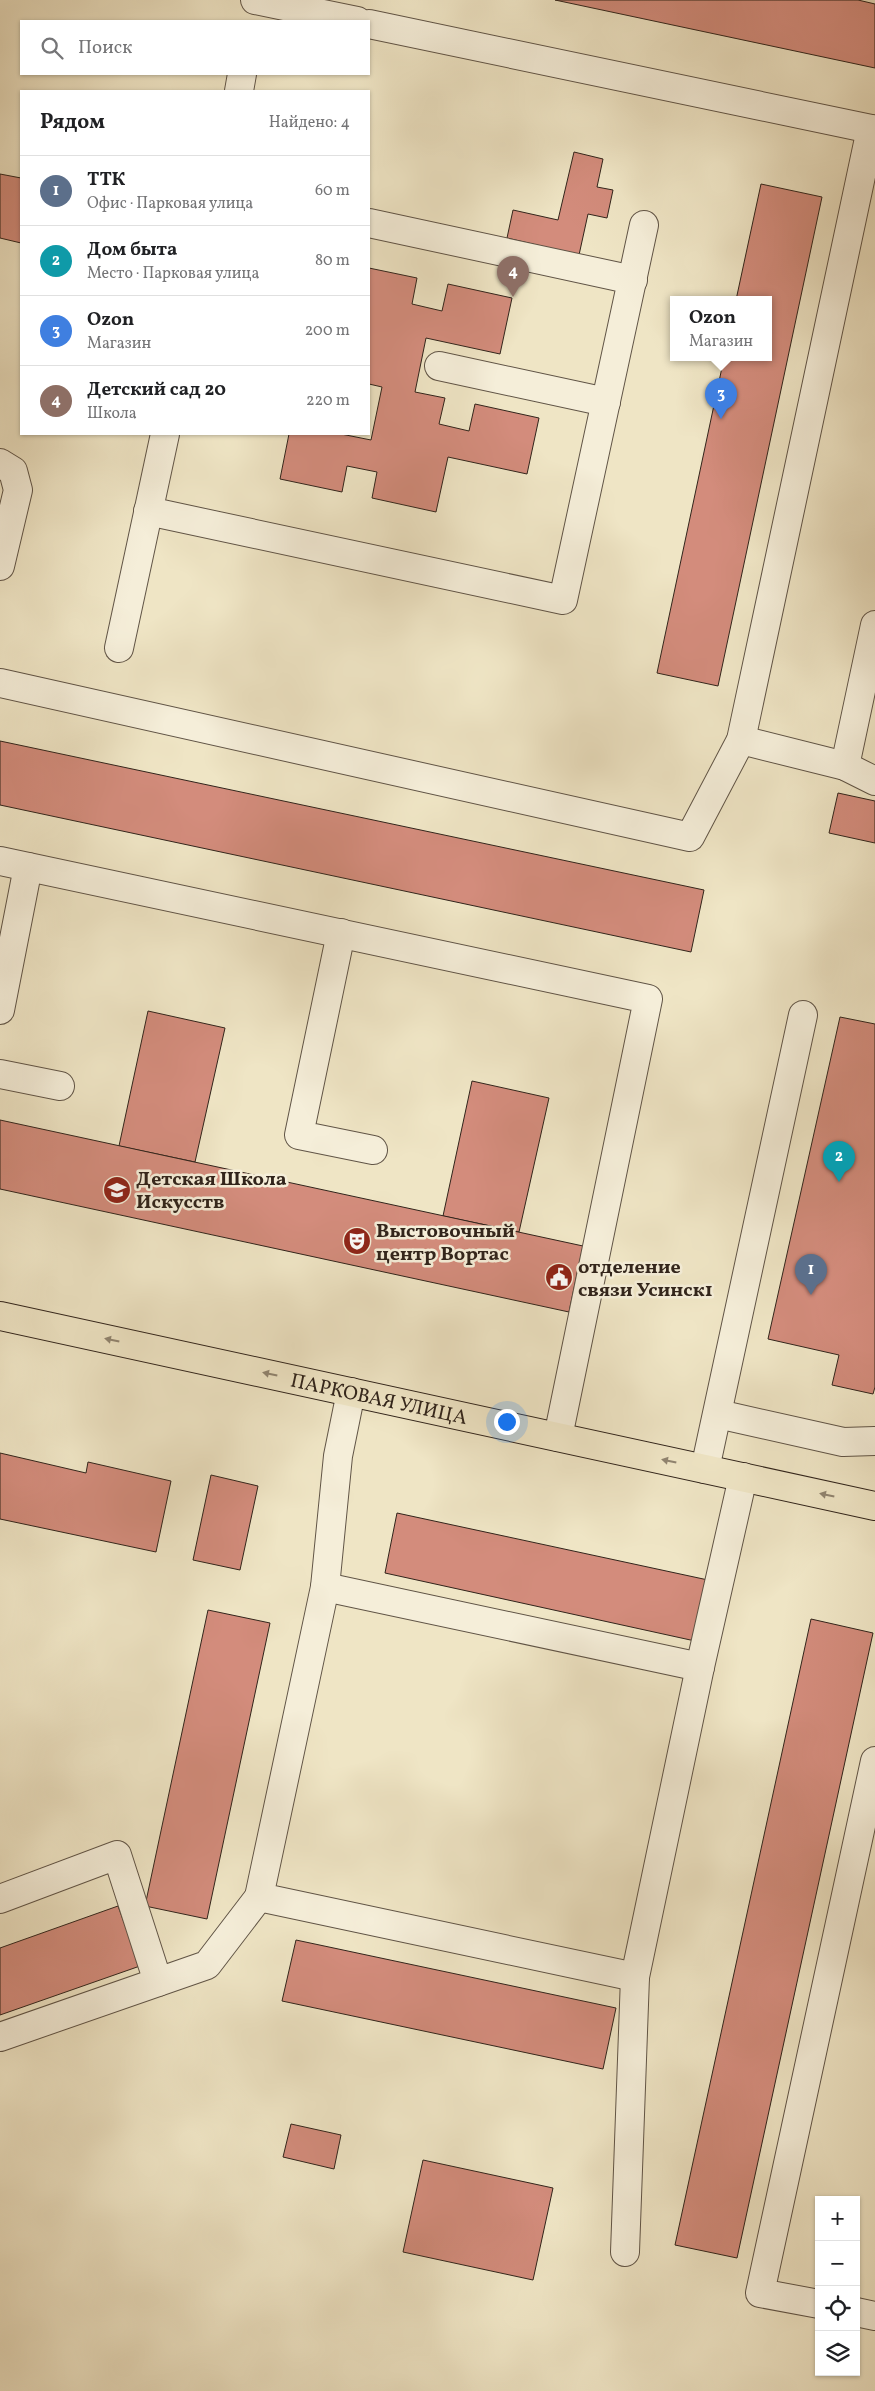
<!DOCTYPE html>
<html lang="ru">
<head>
<meta charset="utf-8">
<style>
	:root { --surface:#fff; --page:#f2f2f2; --text:#202124; --muted:#757577; --line:#e0e0e0; --accent:#8f2418 }
	body { margin:0; font-family:Vollkorn,serif; background:var(--page); color:var(--text) }
	.controls { position:absolute; right:15px; bottom:15px; display:grid; overflow:hidden; border-radius:0px; box-shadow:0 1px 4px #0004 }
	.controls button { width:45px; height:45px; display:grid; place-items:center; padding:0; border:0; border-bottom:1px solid var(--line); background:var(--surface); color:var(--text); font:25px sans-serif }
	.you { position:absolute; left:506px; top:1421px; width:18px; height:18px; margin:-12px; border:4px solid #fff; border-radius:50%; background:#1a73e8; box-shadow:0 0 0 8px #1a73e833 }
	.badge { display:grid; place-items:center; width:32px; height:32px; border-radius:50%; background:var(--accent); color:#fff; font-size:16px; font-weight:700 }
	.pin { position:absolute; translate:-50% -41px; filter:drop-shadow(0 1px 2px #0008) }
	.pin::after { content:''; position:absolute; top:26px; width:18px; height:15px; background:inherit; clip-path:polygon(0 0,100% 0,50% 100%) }
	.popup { position:absolute; left:670px; top:296px; width:102px; height:65px; box-sizing:border-box; display:grid; place-content:center; border-radius:0px; background:var(--surface); filter:drop-shadow(0 1px 4px #0005); font-size:16px; white-space:nowrap; color:var(--muted) }
	.popup b { font-size:19px; color:var(--text) }
	.popup::after { content:''; position:absolute; left:50%; top:100%; margin-left:-10px; border:10px solid transparent; border-top-color:var(--surface) }
	.list { margin:0; padding:0; list-style:none }
	h2 { display:flex; justify-content:space-between; align-items:center; height:65px; margin:0; padding:0 20px; font-size:21px }
	h2 small { font-size:16px; font-weight:400; color:var(--muted) }
	.list li { display:grid; grid-template-columns:32px 1fr auto; gap:15px; align-items:center; box-sizing:border-box; height:70px; padding:0 20px; border-top:1px solid var(--line) }
	.list b { display:block; font-size:19px; white-space:nowrap }
	.list p { margin:0; font-size:16px; white-space:nowrap; color:var(--muted) }
	.list em { font-size:16px; font-style:normal; color:var(--muted) }
	.icon { flex:none; width:28px; height:28px; fill:none; stroke:currentColor; stroke-width:2; stroke-linecap:round; stroke-linejoin:round }
	.map { position:relative; flex:none; width:875px; height:2391px; overflow:hidden }
	.search { position:absolute; background:var(--surface); box-shadow:0 1px 4px #0004; left:20px; top:20px; width:350px; height:55px; display:flex; align-items:center; gap:12px; box-sizing:border-box; padding:0 18px; border-radius:0px; color:var(--muted); font-size:19px }
	.panel { position:absolute; background:var(--surface); box-shadow:0 1px 4px #0004; left:20px; top:90px; width:350px; height:345px; border-radius:0px }
	.map>svg:first-child { display:block }
	.building { fill:#d38c7c; stroke:#31241b }
	.lines { fill:none; stroke-linecap:round; stroke-linejoin:round }
	.minor-casing { stroke:#605446; stroke-width:30 }
	.major-casing { stroke:#31241b; stroke-width:30 }
	.minor { stroke:#f5eed9; stroke-width:28 }
	.major { stroke:#efe5c5; stroke-width:28 }
	.oneway { fill:#908470 }
	.labels { text-anchor:middle; stroke-width:5; stroke-linejoin:round; paint-order:stroke }
	.poi-label { font-size:20px; font-weight:bold; fill:#31241b; stroke:#f5eed9; text-anchor:start }
	.street-label { font-size:20px; fill:#31241b; stroke:#f5eed9 }
</style>
</head>
<body>
<div class="map">
<svg width="875" height="2391" viewBox="0 0 875 2391">
	<rect width="100%" height="100%" fill="#efe5c5"/>
	<filter id="stains"><feTurbulence type="fractalNoise" baseFrequency=".004" numOctaves="4"/><feColorMatrix values="0 0 0 0 .2 0 0 0 0 .09 0 0 0 0 .02 0 0 0 .5 -.17"/></filter>
	<radialGradient id="worn" r=".72"><stop offset=".6" stop-color="#630" stop-opacity="0"/><stop offset="1" stop-color="#630" stop-opacity=".3"/></radialGradient>
	<g class="building">
		<polygon points="555,0 858,0 875,4 875,68"/>
		<polygon points="574,152 603,159 597,187 613,190 607,218 588,214 579,255 507,238 513,210 558,220"/>
		<polygon points="0,174 21,178 21,243 0,238"/>
		<polygon points="761,184 822,197 718,686 657,673 724,358 768,358 768,300 736,300"/>
		<polygon points="369,268 417,278 412,304 442,311 448,284 512,298 500,354 426,338 415,392 445,398 439,424 469,431 475,404 539,418 527,474 448,457 436,512 372,498 377,472 347,466 342,492 280,479 289,434 341,434 371,440 382,387 369,384"/>
		<polygon points="0,741 704,890 691,952 0,805"/>
		<polygon points="838,793 875,801 875,843 829,833"/>
		<polygon points="148,1011 225,1028 195,1162 119,1146"/>
		<polygon points="840,1017 875,1024 875,1387 873,1394 832,1385 839,1355 768,1339"/>
		<polygon points="472,1081 549,1098 519,1232 443,1216"/>
		<polygon points="0,1120 583,1246 569,1312 0,1189"/>
		<polygon points="0,1453 86,1473 88,1462 171,1481 156,1552 0,1519"/>
		<polygon points="211,1475 258,1486 240,1570 193,1560"/>
		<polygon points="397,1513 708,1580 695,1641 385,1573"/>
		<polygon points="208,1610 270,1623 207,1919 145,1906"/>
		<polygon points="811,1619 873,1633 737,2258 675,2245"/>
		<polygon points="118,1906 140,1966 0,2015 0,1948"/>
		<polygon points="296,1940 616,2008 603,2069 282,2001"/>
		<polygon points="291,2124 341,2135 334,2169 283,2157"/>
		<polygon points="423,2160 553,2188 533,2280 403,2252"/>
	</g>
	<g class="lines">
		<g class="minor-casing">
			<g id="minor">
				<polyline points="255,0 357,21"/>
				<polyline points="369,24 871,129"/>
				<polyline points="239,91 242,74"/>
				<polyline points="369,223 633,280"/>
				<polyline points="439,366 606,402"/>
				<polyline points="0,463 13,471 18,490 0,566"/>
				<polyline points="148,511 563,600 644,225"/>
				<polyline points="119,648 165,434"/>
				<polyline points="0,683 690,837 741,740 871,129 875,130"/>
				<polyline points="741,740 845,766 875,781"/>
				<polyline points="845,766 875,625"/>
				<polyline points="0,861 648,999 558,1437"/>
				<polyline points="341,933 299,1135 373,1150"/>
				<polyline points="0,1010 28,867"/>
				<polyline points="0,1074 60,1086"/>
				<polyline points="351,1392 338,1456 325,1587 259,1897 635,1977"/>
				<polyline points="718,1414 843,1442 875,1441"/>
				<polyline points="705,1469 803,1015"/>
				<polyline points="325,1587 700,1667"/>
				<polyline points="0,1899 117,1855 158,1982"/>
				<polyline points="0,2037 207,1965 259,1897"/>
				<polyline points="625,2252 635,1977 700,1667 743,1477"/>
				<polyline points="819,2304 760,2293 875,1761"/>
				<polyline points="856,2312 875,2316"/>
			</g>
		</g>
		<g class="major-casing">
			<g id="major">
				<path id="s1" d="M0 1316 875 1506"/>
			</g>
		</g>
		<use href="#minor" class="minor"/>
		<use href="#major" class="major"/>
	</g>
	<defs><path id="oneway-solid" d="M-6-.8H1V-3.2L6.5 0L1 3.2V.8H-6Z" transform="scale(1.25)"/></defs>
	<g class="oneway">
		<use href="#oneway-solid" transform="translate(112 1340) rotate(-168)"/>
		<use href="#oneway-solid" transform="translate(270 1374) rotate(-168)"/>
		<use href="#oneway-solid" transform="translate(669 1461) rotate(-168)"/>
		<use href="#oneway-solid" transform="translate(827 1495) rotate(-168)"/>
	</g>
	<defs>
		<g id="school-disc" transform="scale(1.4375)"><circle r="9.5" fill="#8f2418" stroke="#f5eed9"/><path d="M0-5L7-2L0 1L-7-2ZM-4 1L0 2.5L4 1V4Q0 6-4 4Z" fill="#fff"/></g>
		<g id="theatre-disc" transform="scale(1.4375)"><circle r="9.5" fill="#8f2418" stroke="#f5eed9"/><path d="M-5-5.5Q0-4 5-5.5V0Q5 5 0 6Q-5 5-5 0ZM-3.3-2.5H-1v1.5H-3.3ZM1-2.5H3.3v1.5H1ZM-2.8 1Q0 5.5 2.8 1Z" fill="#fff"/></g>
		<g id="civic-disc" transform="scale(1.4375)"><circle r="9.5" fill="#8f2418" stroke="#f5eed9"/><path d="M-.6-6.5H3V-4.5H.6V-3L4-1V1h2V6H-6V1h2V-1L-.6-3ZM-1.2 2.5V6h2.4V2.5Z" fill="#fff"/></g>
	</defs>
	<g fill-rule="evenodd">
		<use href="#school-disc" x="117" y="1190"/>
		<use href="#theatre-disc" x="357" y="1241"/>
		<use href="#civic-disc" x="559" y="1277"/>
	</g>
	<g class="labels">
		<g class="poi-label">
			<text x="136" y="1185">Детская Школа<tspan x="136" dy="23">Искусств</tspan></text>
			<text x="376" y="1237">Выстовочный<tspan x="376" dy="23">центр Вортас</tspan></text>
			<text x="578" y="1273">отделение<tspan x="578" dy="23">связи Усинск1</tspan></text>
		</g>
		<g class="street-label">
			<text dy="7" stroke="none"><textPath href="#s1" startOffset="388">ПАРКОВАЯ УЛИЦА</textPath></text>
		</g>
	</g>
	<rect width="100%" height="100%" filter="url(#stains)"/>
	<rect width="100%" height="100%" fill="url(#worn)"/>
</svg>
<div class="controls">
<button>+</button>
<button>−</button>
<button><svg class="icon" aria-label="locate" viewBox="0 0 24 24"><circle cx="12" cy="12" r="6"/><path d="M12 2v4M12 18v4M2 12h4M18 12h4"/></svg></button>
<button><svg class="icon" aria-label="layers" viewBox="0 0 24 24"><path d="M12 4l9 5-9 5-9-5zM3 14l9 5 9-5"/></svg></button>
</div>
<div class="you"></div>
<div class="pin badge" style="left:811px;top:1295px;background:#5c6f8a">1</div>
<div class="pin badge" style="left:839px;top:1182px;background:#0f9aa8">2</div>
<div class="pin badge" style="left:721px;top:419px;background:#3f7fe0">3</div>
<div class="popup"><b>Ozon</b>Магазин</div>
<div class="pin badge" style="left:513px;top:297px;background:#8d6e63">4</div>
<div class="search"><svg class="icon" aria-label="search" viewBox="0 0 24 24"><circle cx="10" cy="10" r="6"/><path d="M15 15l6 6"/></svg>Поиск</div>
<section class="panel">
<h2>Рядом<small>Найдено: 4</small></h2>
<ul class="list">
<li><span class="badge" style="background:#5c6f8a">1</span><div><b>ТТК</b><p>Офис · Парковая улица</p></div><em>60 m</em></li>
<li><span class="badge" style="background:#0f9aa8">2</span><div><b>Дом быта</b><p>Место · Парковая улица</p></div><em>80 m</em></li>
<li><span class="badge" style="background:#3f7fe0">3</span><div><b>Ozon</b><p>Магазин</p></div><em>200 m</em></li>
<li><span class="badge" style="background:#8d6e63">4</span><div><b>Детский сад 20</b><p>Школа</p></div><em>220 m</em></li>
</ul>
</section>
</div>
</body>
</html>
